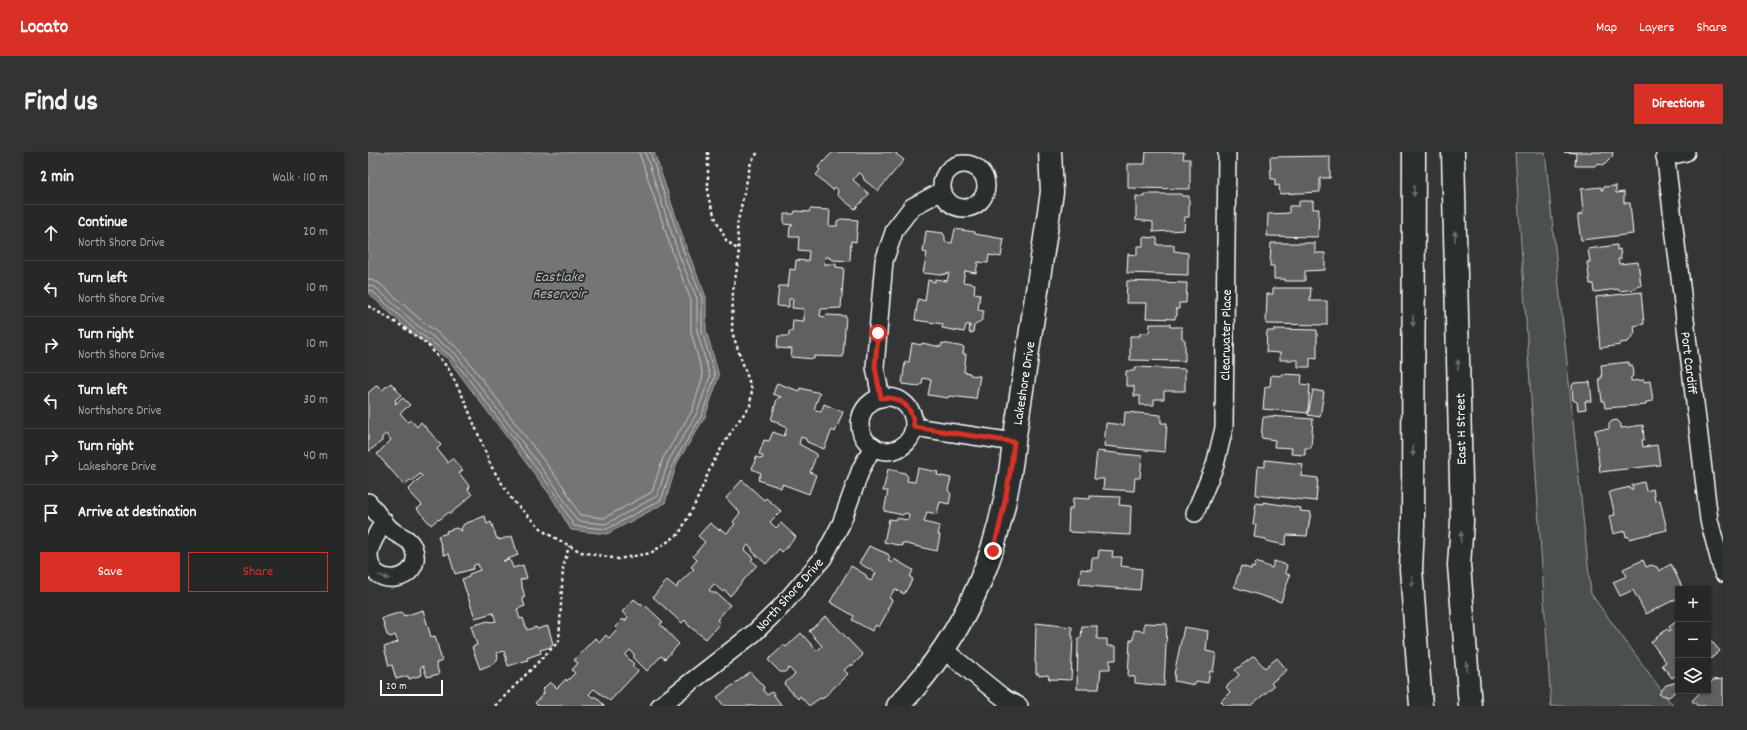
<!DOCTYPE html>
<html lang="en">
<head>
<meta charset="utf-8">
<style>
	:root { --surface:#262828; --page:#323434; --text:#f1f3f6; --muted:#a4a6a8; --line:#424445; --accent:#d93025 }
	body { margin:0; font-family:Dekko,sans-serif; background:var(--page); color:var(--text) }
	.controls { position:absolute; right:12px; bottom:12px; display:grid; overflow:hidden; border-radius:0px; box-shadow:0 1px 3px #0004 }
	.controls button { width:36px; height:36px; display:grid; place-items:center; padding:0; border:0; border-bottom:1px solid var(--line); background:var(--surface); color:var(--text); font:20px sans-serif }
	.scale { position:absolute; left:12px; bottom:10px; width:63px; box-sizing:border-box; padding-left:4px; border:2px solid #fff; border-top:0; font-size:11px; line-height:14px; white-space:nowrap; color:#fff; -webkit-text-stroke:3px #2a2d2e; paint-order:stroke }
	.stop { position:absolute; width:12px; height:12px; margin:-9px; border:3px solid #d93025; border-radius:50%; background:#fff }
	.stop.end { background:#d93025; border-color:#fff; box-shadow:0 1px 4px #0008 }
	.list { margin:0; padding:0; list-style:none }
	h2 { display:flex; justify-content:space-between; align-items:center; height:52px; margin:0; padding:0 16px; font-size:17px }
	h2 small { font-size:13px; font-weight:400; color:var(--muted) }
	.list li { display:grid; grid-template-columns:26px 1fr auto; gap:12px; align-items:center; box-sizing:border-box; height:56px; padding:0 16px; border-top:1px solid var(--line) }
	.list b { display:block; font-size:15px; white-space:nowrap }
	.list p { margin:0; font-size:13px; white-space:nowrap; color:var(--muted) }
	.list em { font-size:13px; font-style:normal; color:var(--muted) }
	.actions { display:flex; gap:8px; padding:12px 16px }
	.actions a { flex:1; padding:9px 0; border:1px solid var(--accent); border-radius:0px; text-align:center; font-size:14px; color:var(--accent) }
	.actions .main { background:var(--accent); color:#fff }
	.icon { flex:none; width:22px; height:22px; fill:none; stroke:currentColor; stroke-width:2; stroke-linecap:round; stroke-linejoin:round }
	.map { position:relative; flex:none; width:1355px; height:554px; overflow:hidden; border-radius:0px }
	header { display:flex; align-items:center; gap:24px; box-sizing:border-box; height:56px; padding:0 20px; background:var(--accent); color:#fff }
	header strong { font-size:19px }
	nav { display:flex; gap:22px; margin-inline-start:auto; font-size:14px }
	.intro { display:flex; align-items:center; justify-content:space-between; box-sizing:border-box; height:96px; padding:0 24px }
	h1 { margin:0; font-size:28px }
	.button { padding:10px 18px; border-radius:0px; background:var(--accent); color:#fff; font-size:14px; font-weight:700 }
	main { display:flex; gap:24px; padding:0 24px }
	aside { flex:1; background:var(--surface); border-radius:0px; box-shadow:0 1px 3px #0004 }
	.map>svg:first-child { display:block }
	.green { fill:#4c4f50; stroke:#a6a7a8 }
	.water { fill:#737576; stroke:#abacad }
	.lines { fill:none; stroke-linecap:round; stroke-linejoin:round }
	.shore { stroke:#c7c8c8; stroke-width:1 }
	.building { fill:#5f6162; stroke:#fff }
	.street-casing { stroke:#fff; stroke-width:20 }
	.secondary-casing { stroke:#fff; stroke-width:25 }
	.primary-casing { stroke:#fff; stroke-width:25 }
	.path { stroke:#fff; stroke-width:2.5; stroke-dasharray:3 3; stroke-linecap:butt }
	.street { stroke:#2a2d2e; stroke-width:17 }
	.secondary { stroke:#2a2d2e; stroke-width:22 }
	.primary { stroke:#2a2d2e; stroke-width:22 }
	.oneway { fill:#6a6c6d }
	.route { stroke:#d93025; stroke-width:5 }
	.labels { text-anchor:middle; stroke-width:3.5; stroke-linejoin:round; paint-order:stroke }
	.street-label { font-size:14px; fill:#fff; stroke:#2a2d2e }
	.water-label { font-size:15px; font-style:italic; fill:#b2b3b4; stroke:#2a2d2e }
</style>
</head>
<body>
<header>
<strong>Locato</strong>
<nav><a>Map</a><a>Layers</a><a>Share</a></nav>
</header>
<div class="intro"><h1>Find us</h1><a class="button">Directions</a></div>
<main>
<aside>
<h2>2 min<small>Walk · 110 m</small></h2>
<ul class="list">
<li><svg class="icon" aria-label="ahead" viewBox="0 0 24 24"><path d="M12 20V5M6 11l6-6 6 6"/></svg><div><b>Continue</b><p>North Shore Drive</p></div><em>20 m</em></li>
<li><svg class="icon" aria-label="left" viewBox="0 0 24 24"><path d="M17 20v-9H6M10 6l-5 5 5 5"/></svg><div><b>Turn left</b><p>North Shore Drive</p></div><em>10 m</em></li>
<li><svg class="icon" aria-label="right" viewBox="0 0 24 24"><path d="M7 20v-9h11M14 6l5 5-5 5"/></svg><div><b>Turn right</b><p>North Shore Drive</p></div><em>10 m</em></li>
<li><svg class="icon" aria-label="left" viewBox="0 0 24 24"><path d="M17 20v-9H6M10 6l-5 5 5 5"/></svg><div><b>Turn left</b><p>Northshore Drive</p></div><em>30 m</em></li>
<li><svg class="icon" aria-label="right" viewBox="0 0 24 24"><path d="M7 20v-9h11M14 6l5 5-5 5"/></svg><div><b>Turn right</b><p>Lakeshore Drive</p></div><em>40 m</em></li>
<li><svg class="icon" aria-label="arrive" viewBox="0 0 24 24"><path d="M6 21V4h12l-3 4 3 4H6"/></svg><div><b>Arrive at destination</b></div></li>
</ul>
<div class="actions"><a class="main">Save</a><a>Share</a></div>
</aside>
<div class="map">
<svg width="1355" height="554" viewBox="0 0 1355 554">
	<rect width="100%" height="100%" fill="#333536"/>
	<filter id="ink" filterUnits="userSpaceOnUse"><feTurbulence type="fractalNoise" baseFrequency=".025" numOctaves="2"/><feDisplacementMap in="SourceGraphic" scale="8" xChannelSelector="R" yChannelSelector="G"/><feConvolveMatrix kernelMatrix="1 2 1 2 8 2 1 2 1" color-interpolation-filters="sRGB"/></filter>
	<g filter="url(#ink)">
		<polygon class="green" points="1147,0 1177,0 1223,442 1305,554 1183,554"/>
		<polygon class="water" points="0,0 286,0 320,100 338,145 338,178 351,224 337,265 309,311 297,351 239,382 203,378 183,344 80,207 44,181 0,141"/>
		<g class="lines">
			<g class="shore">
				<polyline points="0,127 11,131 54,169 91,197 195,334 212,363 236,366 284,340 295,306 324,259 335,224 323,180 323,148 306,105 271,0"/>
				<polyline points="0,133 7,135 50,174 87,201 190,338 209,369 238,372 289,344 301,308 329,261 342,224 329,179 329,147 311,103 277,0"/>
				<polyline points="0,138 4,139 47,178 83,204 187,341 206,374 239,377 293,348 306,310 334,263 347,224 334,179 334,146 316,101 282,0"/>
			</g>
		</g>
		<g class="building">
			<polygon points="465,0 529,0 528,2 536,8 510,39 496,28 495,24 491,20 485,28 501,42 487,57 469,43 470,38 467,35 465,38 448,23 452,18 450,15"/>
			<polygon points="778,0 816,0 815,7 822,7 822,37 760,36 760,12 777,12"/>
			<polygon points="1196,0 1245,0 1244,5 1236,13 1228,12 1228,14 1207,14 1208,1"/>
			<polygon points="962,4 962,26 952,26 952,40 912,42 911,33 907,34 907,27 903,27 902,5"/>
			<polygon points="1248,34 1248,41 1256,40 1256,51 1262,51 1265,82 1213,88 1210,68 1210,63 1215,62 1213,37 1233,35 1233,38 1235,38 1235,35"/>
			<polygon points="776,42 814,42 814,44 821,44 821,65 817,65 816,78 785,80 785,70 768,68 768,44 776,45"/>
			<polygon points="931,49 945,49 945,57 951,57 950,85 899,84 900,62 921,61 921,54 931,54"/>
			<polygon points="442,57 462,58 461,74 469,74 469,69 473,67 490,68 488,90 483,89 482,109 464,108 461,105 457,105 456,112 468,112 468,115 476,116 473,156 453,157 452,164 457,165 459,163 478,164 475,205 446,204 446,207 423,205 424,197 409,196 410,184 421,184 421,179 424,180 425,168 436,169 436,157 424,156 425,147 421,147 421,155 409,154 411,134 420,134 422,117 427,118 428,108 440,109 441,99 430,98 431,85 421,85 422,75 425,73 416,72 416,62 426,62 427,59 441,60"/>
			<polygon points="587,77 607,80 607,82 636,87 633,105 621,103 620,111 610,110 608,121 597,119 595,130 607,132 606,141 612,142 610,158 616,159 614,168 606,174 605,181 601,180 602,173 598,173 596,180 574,176 575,172 547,168 550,147 557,149 560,128 567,130 567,127 579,129 581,121 573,123 555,121 559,101 555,100 558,79 575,81 577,85 577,90 584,91"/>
			<polygon points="775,85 789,86 789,93 806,93 806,99 820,101 820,123 759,121 760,102 769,103 769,94 775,94"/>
			<polygon points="903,91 947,91 947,101 957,101 957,118 937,119 937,129 917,129 917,127 906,127 906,114 902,114"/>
			<polygon points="1249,93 1249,98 1252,97 1253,107 1250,107 1251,112 1270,110 1273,134 1268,135 1268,137 1251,139 1250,137 1226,140 1225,132 1222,132 1219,110 1222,110 1220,97"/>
			<polygon points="759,129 819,131 818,151 811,151 811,157 807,157 809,158 809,164 807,165 807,167 778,166 779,151 758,151"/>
			<polygon points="905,136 943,136 942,149 959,149 959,173 898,172 899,142 905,142"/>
			<polygon points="1273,140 1276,172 1266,174 1267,181 1260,190 1252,191 1252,193 1232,196 1228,145"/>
			<polygon points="782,172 802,172 802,175 814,175 814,186 817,188 817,209 762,208 762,184 772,184 772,181 781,181"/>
			<polygon points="906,177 949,178 949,207 942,206 942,215 930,215 930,208 912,208 912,201 898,200 899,179 906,179"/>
			<polygon points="544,191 553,193 554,191 573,195 574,191 596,195 595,202 598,202 596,220 602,221 602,223 612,224 608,247 581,244 580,246 560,243 563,228 555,226 554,232 551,234 534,232 537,210 541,210"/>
			<polygon points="1261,210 1261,213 1264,213 1265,224 1263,225 1263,229 1276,228 1276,230 1282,229 1285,249 1278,250 1278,253 1237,256 1236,249 1234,249 1231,226 1234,226 1233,213"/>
			<polygon points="767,215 817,217 817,239 796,239 796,247 786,247 786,253 772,253 772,244 766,244 766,234 758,234 758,219 766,219"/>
			<polygon points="913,222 934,223 933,232 942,233 940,261 895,257 897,235 902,234 903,223 913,224"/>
			<polygon points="1222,230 1224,249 1217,249 1218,257 1210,258 1209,250 1205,248 1204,234 1206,231"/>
			<polygon points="23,231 33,243 27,248 28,250 27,252 35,246 42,253 32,261 40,270 43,268 49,275 53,270 73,293 69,297 80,311 84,306 95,318 91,321 102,335 100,337 104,343 82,362 81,360 71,368 70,367 63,373 49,357 54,353 40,338 54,324 52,322 43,330 42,328 36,333 9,302 23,288 18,282 14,285 14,289 0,300 0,241 9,233 14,238"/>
			<polygon points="409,231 431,239 432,236 452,241 446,257 453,260 456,252 475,260 467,280 464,278 456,297 439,290 438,287 433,285 431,292 449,302 442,320 448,323 441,342 414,332 413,336 390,328 393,321 384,317 388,305 394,307 395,304 391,302 396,288 401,289 405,280 416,284 419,276 410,272 410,270 403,268 409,247 413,245 405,242"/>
			<polygon points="945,238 956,240 952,265 940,263"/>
			<polygon points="757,260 793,263 793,271 799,271 797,300 736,294 738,271 756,273"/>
			<polygon points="901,264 945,267 943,296 937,296 937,303 923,302 924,296 906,295 907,288 893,286 895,265 901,265"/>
			<polygon points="1249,268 1253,272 1253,276 1275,273 1276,288 1274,288 1275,295 1289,293 1292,313 1232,320 1227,278 1241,277 1241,272 1244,269"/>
			<polygon points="729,299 774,304 772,326 767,326 766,339 735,337 736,327 726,327"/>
			<polygon points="897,308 935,312 933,324 950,326 948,349 888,343 890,314 897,315"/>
			<polygon points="550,316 570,320 569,323 583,326 580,338 583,342 581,352 572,350 569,362 559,360 556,370 572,374 570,383 572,383 569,399 534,391 534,394 516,390 521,367 527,368 528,366 540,368 541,362 537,361 535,363 516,359 520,339 515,339 520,317 537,321 540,325 539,329 547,330"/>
			<polygon points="374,328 396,348 398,346 413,359 402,370 408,376 413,371 428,385 414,400 411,397 398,412 384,399 384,396 380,393 376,398 385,406 383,408 389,413 362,444 357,438 355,440 346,432 341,438 345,441 348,441 362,453 349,468 352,471 338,487 321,474 317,468 314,471 285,445 299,428 309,436 310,434 309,433 326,417 323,415 329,408 325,404 337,390 330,384 342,371 351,378 352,377 359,381 367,372 365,370 372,361 358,346"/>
			<polygon points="1276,330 1278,339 1285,337 1287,349 1292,348 1299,378 1261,387 1260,384 1258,385 1257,379 1245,382 1241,364 1247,363 1241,340 1262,335 1263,337 1265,337 1264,333"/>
			<polygon points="722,344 752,345 751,353 763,354 762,383 700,380 701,357 704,357 705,346 722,347"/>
			<polygon points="895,350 933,356 932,359 943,360 939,384 919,383 917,393 898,389 898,387 886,385 888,373 885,372 888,351 895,352"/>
			<polygon points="117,364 119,372 123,370 129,387 131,386 131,388 144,384 150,403 135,409 142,408 145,416 155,413 159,426 152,428 157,445 154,446 157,454 149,457 152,467 155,466 159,478 168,475 169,477 180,474 185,492 183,495 172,498 173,501 159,506 160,508 140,514 136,499 129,501 130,506 127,511 112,517 104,495 109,493 103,474 120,469 123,470 128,469 125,461 107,466 94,427 101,425 101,422 112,418 110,412 106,413 105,417 87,422 81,402 76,403 70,384 79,381 78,379 88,376 94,379 93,377 96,372"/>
			<polygon points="501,394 520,402 522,406 520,409 524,411 526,407 545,418 542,425 545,427 536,442 527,437 521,446 524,448 519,458 520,459 511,475 508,473 504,479 484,468 486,464 462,450 483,414 498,423 499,427 503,429 508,421 491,411"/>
			<polygon points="731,398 745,399 744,405 754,405 753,414 774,417 772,438 721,434 722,433 711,432 713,417 723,418 724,406 730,406"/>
			<polygon points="1275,408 1278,415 1283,413 1289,415 1291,419 1303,412 1315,437 1310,437 1310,446 1278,462 1265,438 1252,444 1245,430 1259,424 1255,417"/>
			<polygon points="906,409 919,413 917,421 922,423 913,450 866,435 873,414 883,417 883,415 886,416 888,410 904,416"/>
			<polygon points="266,447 272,452 273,451 276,454 277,453 295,470 292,472 311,492 297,507 293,504 279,519 266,506 266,502 262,498 257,503 266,512 264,514 270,519 242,549 226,537 221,542 224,545 228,545 237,554 170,554 167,551 176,541 175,537 182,530 189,536 198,527 199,529 207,521 204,518 210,511 206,508 227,486 232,490 238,483 241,486 249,477 247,475 255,467 257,469 260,465 254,460"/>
			<polygon points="55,458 63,485 67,484 74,509 68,511 71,522 59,525 55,514 52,516 54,523 41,527 40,524 28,527 24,513 21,514 16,495 30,490 27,483 23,485 19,483 14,466 34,460 36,464"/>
			<polygon points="458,464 495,503 484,514 483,512 476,518 480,522 454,547 452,546 441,554 432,544 430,547 416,532 427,522 421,516 417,520 412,520 400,508 416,493 418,495 433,481 449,499 454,494 441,479"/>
			<polygon points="1310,468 1310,522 1304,526 1294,513 1298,510 1283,490 1299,477 1301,479 1303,478 1301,475"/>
			<polygon points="668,471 704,475 704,484 705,484 703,528 681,527 680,523 671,524 671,522 668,522 668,511 667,511"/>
			<polygon points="776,471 799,472 796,534 767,531 767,525 760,524 762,488 765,488 766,478 776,479"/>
			<polygon points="714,474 729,474 729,487 739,487 739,494 748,494 748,508 742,508 742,517 733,517 731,537 709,537 710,486 713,486"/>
			<polygon points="816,475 840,479 838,499 848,501 845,520 842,519 840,531 828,529 827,533 806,529 807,522 806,522"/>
			<polygon points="1340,485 1352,499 1340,509"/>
			<polygon points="886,504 897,516 909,506 919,518 903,531 906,534 882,554 857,554 853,549 862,540 858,535 871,523 867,518"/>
			<polygon points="382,520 396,535 395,538 399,543 404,540 414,554 356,554 349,545"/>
			<polygon points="1355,527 1355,554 1330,554 1324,549 1333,539 1340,539 1340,534 1345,528"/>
			<polygon points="1310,530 1309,538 1301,545 1291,542 1298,533"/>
		</g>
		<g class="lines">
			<g class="street-casing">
				<g id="street">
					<polyline points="1297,0 1341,368 1355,421"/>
					<polyline points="1297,5 1318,0"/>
					<circle cx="596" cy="34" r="22"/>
					<circle cx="519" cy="272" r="27"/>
					<polyline points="513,246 507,215 516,109 527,77 544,55 574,39"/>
					<polyline points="546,275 646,290"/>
					<path d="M0 350C8 359 16 373 26 380 33 385 41 386 45 395 59 430 0 440 1 402 2 391 11 379 16 369"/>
					<polyline points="827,361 847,313 856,276 859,0"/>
					<polyline points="576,498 637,547 651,554"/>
					<polyline points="292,554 386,481 413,455 455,406 473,372 493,317 505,294"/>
				</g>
			</g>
			<g class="secondary-casing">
				<path id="secondary" d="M530 554C602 478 635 394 646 290L684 40 682 0"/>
			</g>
			<g class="primary-casing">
				<g id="primary">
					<polyline points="1046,0 1045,373 1043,417 1053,554"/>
					<polyline points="1085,0 1094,370 1091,413 1102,554"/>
				</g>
			</g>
			<g class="path">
				<polyline points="340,0 340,45 347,65 358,88 370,98"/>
				<polyline points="0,154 32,173 59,192 80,216 96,247 123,314 145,349 178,381 213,400 250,407 283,401 311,382 328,350 344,312 366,275 382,254 384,238 364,180 365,138 371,106 369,73 383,10 390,0"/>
				<polyline points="127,554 191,489 195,416 201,394"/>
			</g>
			<use href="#street" class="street"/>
			<use href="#secondary" class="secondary"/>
			<use href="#primary" class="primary"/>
		</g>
		<defs><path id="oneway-solid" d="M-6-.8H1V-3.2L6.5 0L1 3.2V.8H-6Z"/></defs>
		<g class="oneway">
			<use href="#oneway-solid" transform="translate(1046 39) rotate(90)"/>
			<use href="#oneway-solid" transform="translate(1087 84) rotate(-91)"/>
			<use href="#oneway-solid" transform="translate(1045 169) rotate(90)"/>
			<use href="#oneway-solid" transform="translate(1090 213) rotate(-91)"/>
			<use href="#oneway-solid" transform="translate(1045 299) rotate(90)"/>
			<use href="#oneway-solid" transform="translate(1093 385) rotate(-87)"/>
			<use href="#oneway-solid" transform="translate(16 425) rotate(20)"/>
			<use href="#oneway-solid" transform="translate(1044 429) rotate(86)"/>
			<use href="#oneway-solid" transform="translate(1099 515) rotate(-94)"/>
		</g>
	</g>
	<g class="lines" filter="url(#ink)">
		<path class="route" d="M510 181 507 215 513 246C533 244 545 255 546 275L646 290C642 328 635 363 625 399"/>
	</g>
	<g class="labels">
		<g class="street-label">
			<text transform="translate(857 183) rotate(-89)" y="5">Clearwater Place</text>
			<text transform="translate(1322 211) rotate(83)" y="5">Port Cardiff</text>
			<text transform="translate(655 231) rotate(-81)" y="5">Lakeshore Drive</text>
			<text transform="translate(1092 277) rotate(-91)" y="5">East H Street</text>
			<text transform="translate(421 442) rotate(-48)" y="5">North Shore Drive</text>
		</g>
		<g class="water-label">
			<text x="191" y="129">Eastlake<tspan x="191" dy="17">Reservoir</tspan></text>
		</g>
	</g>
</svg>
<div class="controls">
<button>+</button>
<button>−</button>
<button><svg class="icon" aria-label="layers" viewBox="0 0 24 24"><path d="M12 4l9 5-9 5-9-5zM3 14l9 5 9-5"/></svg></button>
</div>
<div class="scale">20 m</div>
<div class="stop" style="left:510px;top:181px"></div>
<div class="stop end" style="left:625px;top:399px"></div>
</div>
</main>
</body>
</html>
